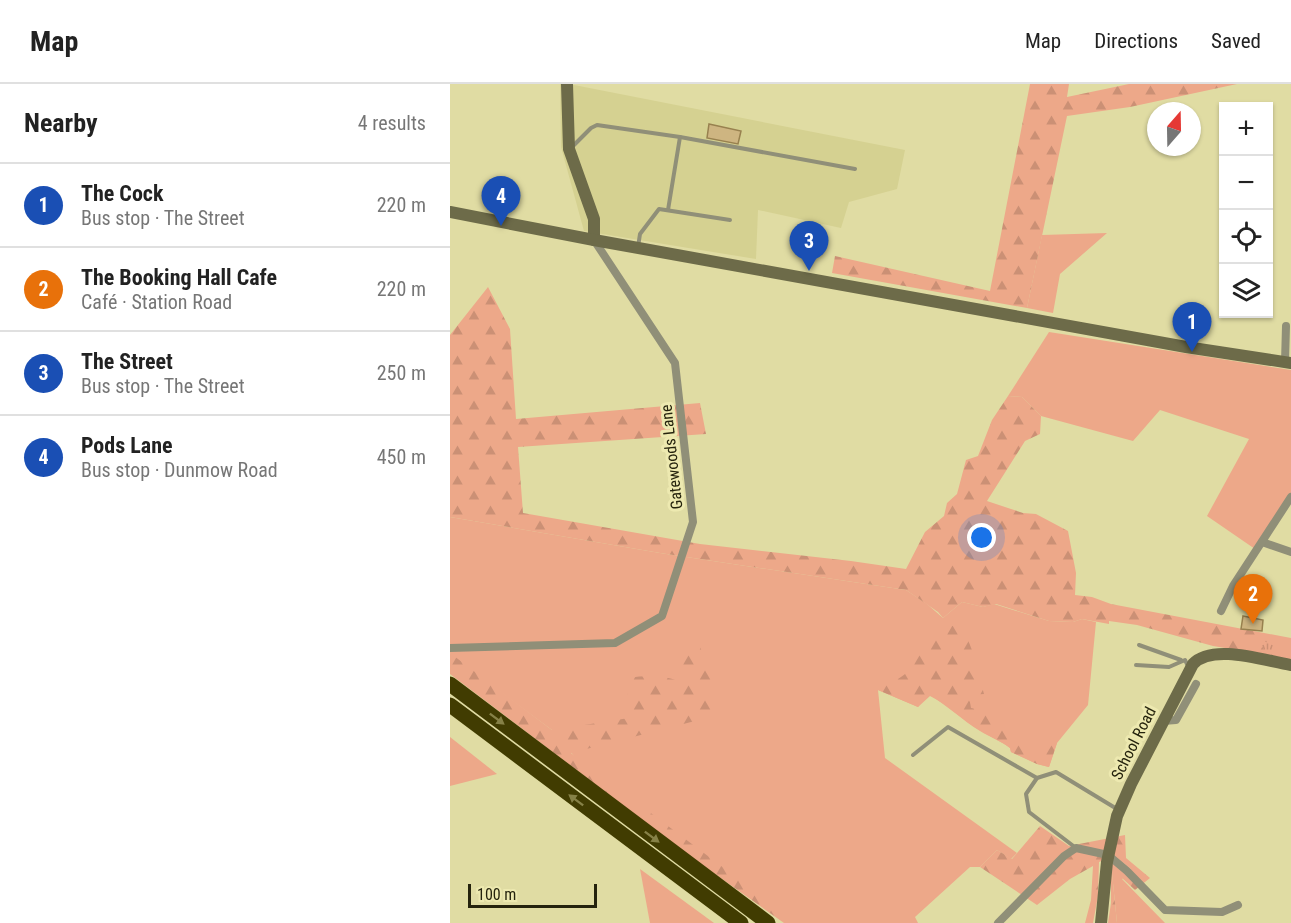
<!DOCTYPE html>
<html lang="en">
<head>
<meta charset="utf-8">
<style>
	:root { --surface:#fff; --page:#f2f2f2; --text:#222; --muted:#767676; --line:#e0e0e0; --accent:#db2777 }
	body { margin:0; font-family:"Roboto Condensed",sans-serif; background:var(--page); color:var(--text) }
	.controls { position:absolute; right:18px; top:18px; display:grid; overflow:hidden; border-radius:0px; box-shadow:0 2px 4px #0004 }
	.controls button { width:54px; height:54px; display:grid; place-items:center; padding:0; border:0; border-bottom:2px solid var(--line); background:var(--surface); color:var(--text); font:30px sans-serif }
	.compass { position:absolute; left:697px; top:18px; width:54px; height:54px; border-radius:50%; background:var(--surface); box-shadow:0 2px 4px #0004; rotate:20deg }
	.scale { position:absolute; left:18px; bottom:15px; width:129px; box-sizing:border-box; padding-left:6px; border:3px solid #25230d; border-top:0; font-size:16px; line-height:21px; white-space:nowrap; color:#25230d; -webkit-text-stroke:4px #ede9b0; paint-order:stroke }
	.you { position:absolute; left:532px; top:454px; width:21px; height:21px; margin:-15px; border:4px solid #fff; border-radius:50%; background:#1a73e8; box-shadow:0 0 0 9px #1a73e833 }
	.badge { display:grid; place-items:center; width:39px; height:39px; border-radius:50%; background:var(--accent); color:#fff; font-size:20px; font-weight:700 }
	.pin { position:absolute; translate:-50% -50px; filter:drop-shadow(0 2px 3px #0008) }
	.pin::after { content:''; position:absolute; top:32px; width:21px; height:18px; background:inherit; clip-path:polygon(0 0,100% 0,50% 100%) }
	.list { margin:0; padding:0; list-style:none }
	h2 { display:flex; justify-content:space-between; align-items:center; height:78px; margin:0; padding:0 24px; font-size:26px }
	h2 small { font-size:20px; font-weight:400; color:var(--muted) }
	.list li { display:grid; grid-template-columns:39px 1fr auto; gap:18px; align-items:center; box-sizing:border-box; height:84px; padding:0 24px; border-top:2px solid var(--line) }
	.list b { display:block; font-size:22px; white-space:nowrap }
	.list p { margin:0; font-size:20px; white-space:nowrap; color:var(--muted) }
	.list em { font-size:20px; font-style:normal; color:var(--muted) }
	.icon { flex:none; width:33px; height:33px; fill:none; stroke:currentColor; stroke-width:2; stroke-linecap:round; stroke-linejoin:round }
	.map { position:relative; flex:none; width:841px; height:839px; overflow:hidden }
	header { display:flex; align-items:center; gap:36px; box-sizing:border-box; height:84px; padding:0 30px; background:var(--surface); border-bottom:2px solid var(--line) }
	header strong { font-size:28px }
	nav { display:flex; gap:33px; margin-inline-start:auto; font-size:21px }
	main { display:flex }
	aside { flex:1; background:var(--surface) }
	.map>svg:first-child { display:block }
	.built { fill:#d5d191 }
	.grass { fill:#eda889 }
	.forest { fill:url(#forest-firs) }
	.park { fill:url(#park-tufts) }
	.building { fill:#ceb581; stroke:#98814f; stroke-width:1.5 }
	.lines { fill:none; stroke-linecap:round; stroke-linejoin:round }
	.lane { stroke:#908f78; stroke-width:4 }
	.street { stroke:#908f78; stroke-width:8 }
	.secondary { stroke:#6d6b49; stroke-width:12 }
	.highway { stroke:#413c01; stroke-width:15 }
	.oneway { fill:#868147 }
	.labels { text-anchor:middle; stroke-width:6; stroke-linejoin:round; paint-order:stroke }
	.street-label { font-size:16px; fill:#25230d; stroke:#ede9b0 }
</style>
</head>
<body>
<header>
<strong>Map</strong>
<nav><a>Map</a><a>Directions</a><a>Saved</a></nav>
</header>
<main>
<aside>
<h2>Nearby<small>4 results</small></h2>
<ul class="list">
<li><span class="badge" style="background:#1a4fb4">1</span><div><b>The Cock</b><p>Bus stop · The Street</p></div><em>220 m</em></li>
<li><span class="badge" style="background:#e8710a">2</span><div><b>The Booking Hall Cafe</b><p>Café · Station Road</p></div><em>220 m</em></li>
<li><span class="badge" style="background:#1a4fb4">3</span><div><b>The Street</b><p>Bus stop · The Street</p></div><em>250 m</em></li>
<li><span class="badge" style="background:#1a4fb4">4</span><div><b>Pods Lane</b><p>Bus stop · Dunmow Road</p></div><em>450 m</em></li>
</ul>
</aside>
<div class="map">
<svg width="841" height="839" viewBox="0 0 841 839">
	<defs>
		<pattern id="forest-firs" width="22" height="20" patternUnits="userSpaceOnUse" patternTransform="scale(1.5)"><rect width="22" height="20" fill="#eda889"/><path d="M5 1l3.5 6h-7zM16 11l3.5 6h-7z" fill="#cb9075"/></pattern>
		<pattern id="park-tufts" width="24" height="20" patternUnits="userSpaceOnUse" patternTransform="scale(1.5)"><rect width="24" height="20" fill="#eda889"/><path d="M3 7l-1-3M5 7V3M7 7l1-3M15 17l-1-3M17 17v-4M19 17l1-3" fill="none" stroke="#cb9075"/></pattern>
	</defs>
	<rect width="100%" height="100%" fill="#e0dca3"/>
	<polygon class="built" points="110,0 119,0 455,66 447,105 399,118 391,144 308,126 306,175 134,147 111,63"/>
	<g class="grass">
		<polygon points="657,149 610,190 603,229 577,224 592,151"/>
		<polygon points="599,248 841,286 841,409 805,465 757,432 799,355 710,326 683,357 591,332 572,313 558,312"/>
		<path d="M0 433 210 469 456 506 477 520 493 534 512 518 533 523 544 520 599 537 623 538 632 535 646 538 638 621 607 659 599 683 587 680 561 668 560 664C551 657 541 653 531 647 513 637 499 621 480 612L468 623 428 606 435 674 567 769 561 775 547 766 530 783H520L465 833 468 839H343L125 673 102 646 2 572 0 569Z"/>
		<polygon points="0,653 47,690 0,702"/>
		<polygon points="665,772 682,786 672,795 715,839 667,839 661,779"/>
		<polygon points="190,785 264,839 200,839"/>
	</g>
	<g class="forest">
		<polygon points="580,0 619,0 617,13 679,0 787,0 680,23 617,32 577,224 382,189 385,172 540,207"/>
		<polygon points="38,203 60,245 66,335 250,319 256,350 68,363 73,429 250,460 401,477 456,485 475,448 494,432 497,419 507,410 516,376 528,372 542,336 558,312 572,313 591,332 590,350 575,357 537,417 573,429 586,430 618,447 626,489 625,511 642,513 661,520 841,554 841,575 763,562 687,541 659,537 659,540 632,535 623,538 599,537 546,520 533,523 512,518 493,534 488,528 456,506 210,469 0,433 0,251"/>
		<path d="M483 537 511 544C525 565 527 586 534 610L519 612 521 624 553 630 555 643 568 648 587 664 596 656 607 659 599 683 587 680 561 668 560 664C551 657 540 653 530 647 512 636 497 621 478 610L468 623 428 606C452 591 462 594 466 562L484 554Z"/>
		<path d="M246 550 272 630 121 669 347 839H334L241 773 0 590V569L102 646 179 634 177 594C199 591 214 590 235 600L227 560Z"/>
		<polygon points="590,742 619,762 675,751 676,774 700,794 685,806 672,794 681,785 665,772 649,778 648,812 643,839 635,839 641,816 643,782 620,795 587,821 530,783 547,766 562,775"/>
		<polygon points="661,779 667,839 658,839 661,819"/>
	</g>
	<polygon class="park" points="809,557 841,562 840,575 817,571"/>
	<g class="building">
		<polygon points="259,40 291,47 288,60 257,54"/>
		<polygon points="793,532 813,536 812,547 791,545"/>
	</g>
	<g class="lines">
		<g class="lane">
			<polyline points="230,53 405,85"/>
			<polyline points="122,63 141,44 147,41 230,53 218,126"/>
			<polyline points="188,163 190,150 209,125 280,136"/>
			<polyline points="689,561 731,576"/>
			<polyline points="686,581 719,583 735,576 738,582"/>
			<polyline points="463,671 498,643 587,694"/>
			<polyline points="626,764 579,728 576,710 587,694 606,688 667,725"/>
		</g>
		<g class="street">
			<polyline points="835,278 836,242"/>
			<polyline points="812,458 841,468"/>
			<polyline points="771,527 783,502 841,413"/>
			<polyline points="0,564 165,559 212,532 243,438 225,279 144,156"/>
			<polyline points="713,637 726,636 746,600"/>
			<polyline points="548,839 614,772 626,764 658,771 677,787 715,826 772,828 788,821"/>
		</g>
		<g class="secondary">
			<polyline points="117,0 119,65 144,135 144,156"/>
			<polyline points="0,128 144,156 736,263 841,279"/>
			<path d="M651 839 657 778 667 732 681 700 743 580C763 559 815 577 841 581"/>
		</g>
		<g class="highway">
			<polyline points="0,600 318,839"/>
			<polyline points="0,621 291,839"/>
		</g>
	</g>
	<defs><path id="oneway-solid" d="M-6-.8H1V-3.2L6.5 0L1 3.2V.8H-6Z" transform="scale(1.5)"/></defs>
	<g class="oneway">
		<use href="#oneway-solid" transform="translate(47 635) rotate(37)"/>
		<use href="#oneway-solid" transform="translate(126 716) rotate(-143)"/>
		<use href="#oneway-solid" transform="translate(202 753) rotate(37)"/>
	</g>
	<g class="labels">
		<g class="street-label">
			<text transform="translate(221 373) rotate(-96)" y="6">Gatewoods Lane</text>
			<text transform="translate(683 659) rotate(-63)" y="6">School Road</text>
		</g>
	</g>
</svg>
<div class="controls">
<button>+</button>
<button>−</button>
<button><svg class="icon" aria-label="locate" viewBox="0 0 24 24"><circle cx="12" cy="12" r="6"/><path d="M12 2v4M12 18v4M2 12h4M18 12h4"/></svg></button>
<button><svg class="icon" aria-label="layers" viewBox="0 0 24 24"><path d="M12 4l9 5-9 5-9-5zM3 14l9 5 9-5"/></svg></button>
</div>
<svg class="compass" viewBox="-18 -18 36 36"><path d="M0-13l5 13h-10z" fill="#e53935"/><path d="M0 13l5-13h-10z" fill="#767676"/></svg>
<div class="scale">100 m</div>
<div class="you"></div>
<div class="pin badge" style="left:742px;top:268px;background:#1a4fb4">1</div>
<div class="pin badge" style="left:803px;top:540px;background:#e8710a">2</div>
<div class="pin badge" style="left:359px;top:187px;background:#1a4fb4">3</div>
<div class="pin badge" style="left:51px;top:142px;background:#1a4fb4">4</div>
</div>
</main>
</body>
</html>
